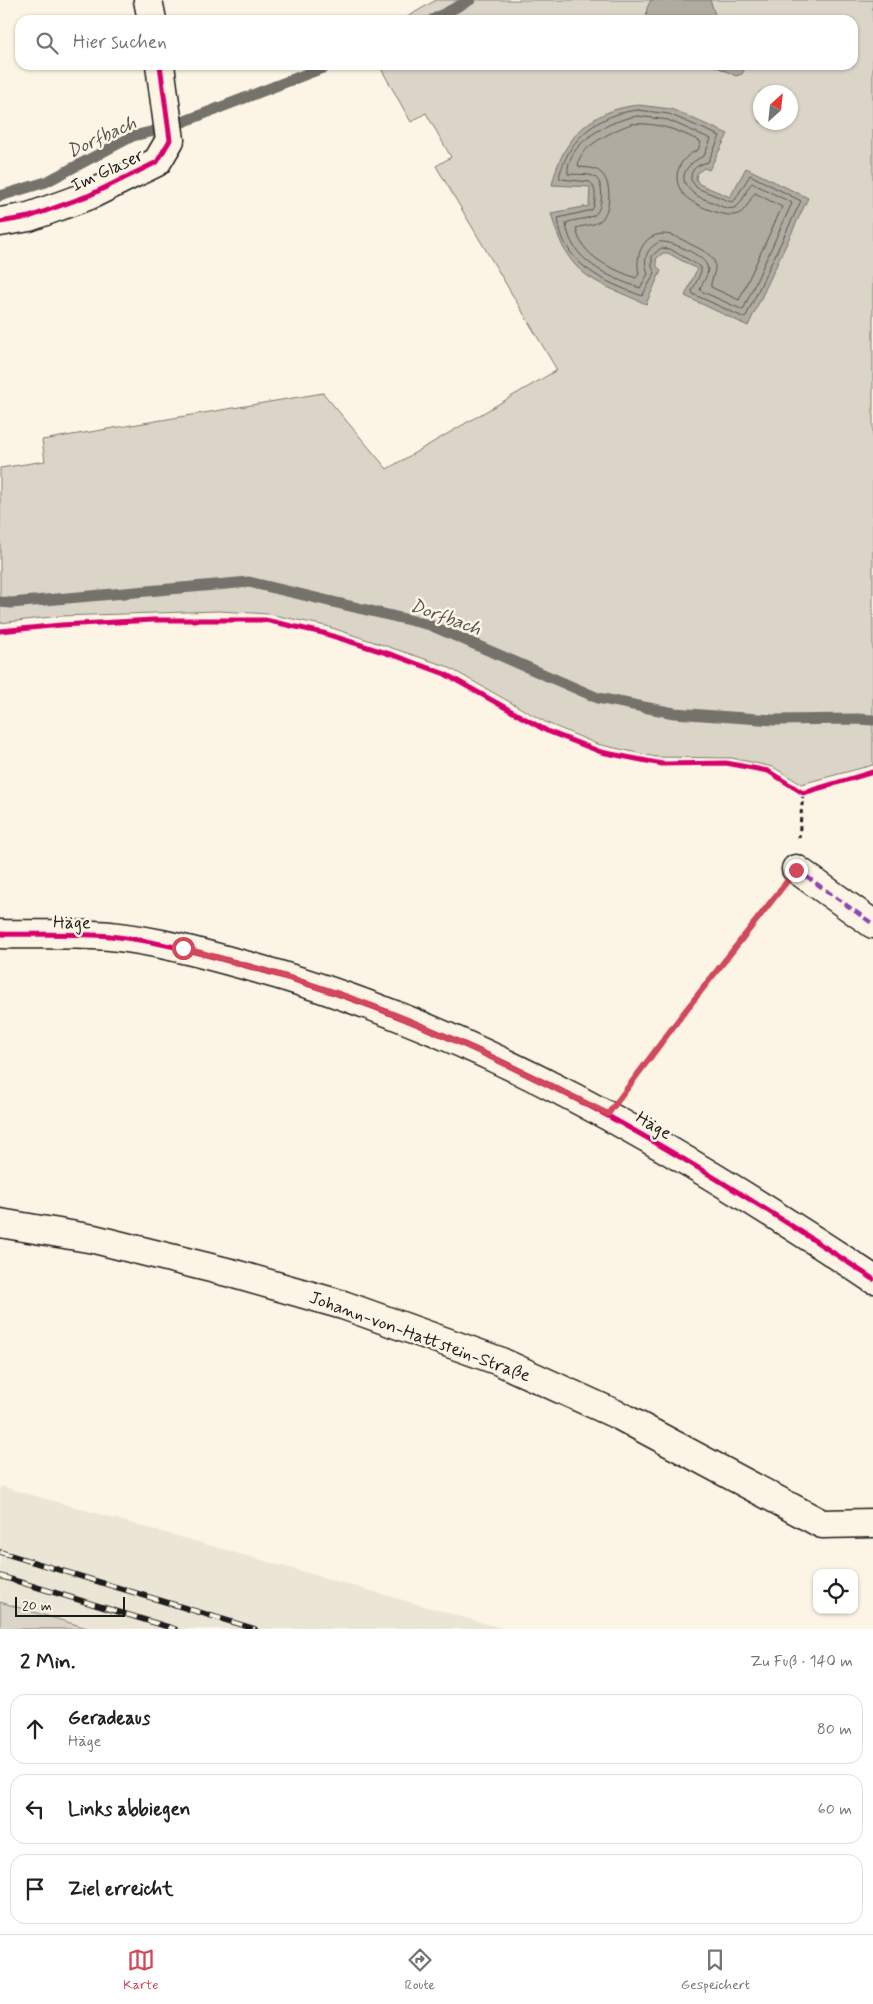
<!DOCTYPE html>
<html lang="de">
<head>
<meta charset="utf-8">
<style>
	:root { --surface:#fff; --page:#f2f2f2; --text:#202124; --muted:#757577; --line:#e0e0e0; --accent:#d1495b }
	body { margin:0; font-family:Mynerve,sans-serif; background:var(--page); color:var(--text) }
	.controls { position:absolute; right:15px; bottom:15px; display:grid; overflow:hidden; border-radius:10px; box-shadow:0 1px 4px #0004 }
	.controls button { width:45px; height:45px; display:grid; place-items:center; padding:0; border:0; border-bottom:1px solid var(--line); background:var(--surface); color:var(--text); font:25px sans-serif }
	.compass { position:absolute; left:753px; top:85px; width:45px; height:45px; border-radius:50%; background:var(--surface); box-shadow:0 1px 4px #0004; rotate:27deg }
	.scale { position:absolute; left:15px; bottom:12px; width:110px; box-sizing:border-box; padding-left:5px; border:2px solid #1c1c1c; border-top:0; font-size:14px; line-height:18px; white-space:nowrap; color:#1c1c1c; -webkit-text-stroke:4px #fcf5e5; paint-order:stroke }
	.stop { position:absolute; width:15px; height:15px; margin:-11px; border:4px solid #d1495b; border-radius:50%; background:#fff }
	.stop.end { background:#d1495b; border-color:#fff; box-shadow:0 1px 5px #0008 }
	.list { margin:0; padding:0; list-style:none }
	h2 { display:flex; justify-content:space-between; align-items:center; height:65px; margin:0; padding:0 20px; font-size:21px }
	h2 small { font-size:16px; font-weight:400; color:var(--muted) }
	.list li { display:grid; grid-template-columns:32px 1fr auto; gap:15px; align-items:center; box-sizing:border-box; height:70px; margin:0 10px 10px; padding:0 10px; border:1px solid var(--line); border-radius:15px }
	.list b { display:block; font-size:19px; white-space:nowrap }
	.list p { margin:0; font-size:16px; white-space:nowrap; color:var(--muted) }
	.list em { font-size:16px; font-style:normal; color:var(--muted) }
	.icon { flex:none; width:28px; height:28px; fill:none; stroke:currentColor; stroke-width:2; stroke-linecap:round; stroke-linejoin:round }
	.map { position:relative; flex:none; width:873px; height:1629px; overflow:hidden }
	.search { position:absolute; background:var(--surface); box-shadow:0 1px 4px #0004; left:15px; right:15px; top:15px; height:55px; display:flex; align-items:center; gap:12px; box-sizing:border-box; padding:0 18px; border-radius:15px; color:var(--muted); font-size:19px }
	.sheet { height:305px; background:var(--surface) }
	nav { display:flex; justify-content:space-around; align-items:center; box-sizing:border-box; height:70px; border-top:1px solid var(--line); background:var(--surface); font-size:14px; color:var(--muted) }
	nav a { display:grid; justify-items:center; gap:2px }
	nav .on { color:var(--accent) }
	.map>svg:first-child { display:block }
	.built { fill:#ebe5d6 }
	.green { fill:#dbd5c8; stroke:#7c7872; fill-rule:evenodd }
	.water { fill:#b0aba1; stroke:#75726c }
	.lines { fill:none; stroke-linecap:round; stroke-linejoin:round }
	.shore { stroke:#575551; stroke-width:1 }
	.stream { stroke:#75726c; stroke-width:11 }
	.minor-casing { stroke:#1c1c1c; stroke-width:31 }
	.path { stroke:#1c1c1c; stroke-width:3; stroke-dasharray:4 4; stroke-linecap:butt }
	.minor { stroke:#fcf5e5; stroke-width:28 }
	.rail-casing { stroke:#1c1c1c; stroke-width:5.5 }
	.rail { stroke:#fcf5e5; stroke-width:4; stroke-dasharray:11; stroke-linecap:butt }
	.quiet { stroke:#8e44ad; stroke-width:4; stroke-dasharray:8 4; stroke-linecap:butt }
	.cycleway-casing { stroke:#fcf5e5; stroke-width:8 }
	.cycleway { stroke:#d6006c; stroke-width:5 }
	.route { stroke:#d1495b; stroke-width:6 }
	.labels { text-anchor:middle; stroke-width:5; stroke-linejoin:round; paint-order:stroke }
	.street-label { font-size:18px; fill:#1c1c1c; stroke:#fcf5e5 }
	.water-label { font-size:19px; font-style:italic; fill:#575551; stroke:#fcf5e5 }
</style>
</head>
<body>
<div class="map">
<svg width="873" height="1629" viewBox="0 0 873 1629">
	<rect width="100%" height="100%" fill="#fcf5e5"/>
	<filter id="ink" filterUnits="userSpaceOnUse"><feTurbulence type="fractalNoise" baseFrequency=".02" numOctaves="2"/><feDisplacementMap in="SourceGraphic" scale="10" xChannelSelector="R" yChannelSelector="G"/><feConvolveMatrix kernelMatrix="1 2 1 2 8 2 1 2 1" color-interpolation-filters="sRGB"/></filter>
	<g filter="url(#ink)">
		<polygon class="built" points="0,1486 505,1629 95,1629 0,1601"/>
		<g class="green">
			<path d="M436 0H873V765L801 784 773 767 732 758 656 757 597 744 547 723 446 666 326 626 269 614 219 611 59 616 0 623V468L45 461 42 440 323 393 387 469 557 370 436 166 451 157 426 113 411 122 379 65H853V20H402ZM760 92H790V122H760Z"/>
			<polygon points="0,1602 91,1629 0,1629"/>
		</g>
		<g class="water">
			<polygon points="651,0 710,0 714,11 715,20 646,20 647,8"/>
			<polygon points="713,65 742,65 744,70 742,74 736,76"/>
			<path d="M638 105 671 109 728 134 709 170 704 168 697 173 696 179 699 184 730 197 746 168 808 198 748 326 685 296 697 269 668 253H663L656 259 657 266 661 271 646 304C590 279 568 277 551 213L589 206 590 187 552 185C562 139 590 110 638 105Z"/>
		</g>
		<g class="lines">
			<g class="shore">
				<path d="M638 110 669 114 720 136 708 162C698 165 690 168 691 180L697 188 731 202 735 200 750 175 801 201 745 318 693 294 692 291 701 272V267L670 249 661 248 652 256V267L655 273 642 296C603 281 563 265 558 218L592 210C596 203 597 187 590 182L560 179C559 174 561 170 563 165 574 133 605 113 638 110Z"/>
				<path d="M638 116 668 120 711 139 704 156C689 162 675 177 691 191 696 197 705 199 712 202 718 205 727 210 734 208 744 204 745 189 752 183L792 203 743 310 701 291 700 288C703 282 710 273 707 266 704 255 669 240 659 242 645 250 643 260 648 274L640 288C608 277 570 260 566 223 574 219 585 220 593 216 603 211 605 184 595 177 588 173 576 175 568 174 565 143 612 119 638 116Z"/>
				<path d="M631 124C656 122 679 130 701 142L698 150C679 157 669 179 685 196 693 205 727 219 738 214 747 210 749 200 755 193L782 207 739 300 711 287C710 279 718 271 714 261 710 253 700 249 692 245 686 242 679 237 671 235 646 229 634 252 639 274L636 278C612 269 581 257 576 228 584 225 594 226 601 220 611 210 612 182 601 173 595 167 587 168 579 167 573 149 617 129 631 124Z"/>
			</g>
			<g class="stream">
				<polyline points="432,20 470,0"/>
				<polyline points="0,196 46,182 133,136 167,128 330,65"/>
				<polyline points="0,602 11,603 249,582 430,625 598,698 674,713 774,720 858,719 873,720"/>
			</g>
			<g class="minor-casing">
				<g id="minor">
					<polyline points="148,0 152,20"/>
					<polyline points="0,222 29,217 90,195 157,162 170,140 160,65"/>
					<polyline points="796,869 873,924"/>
					<path d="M0 934C36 935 74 933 110 936 160 941 208 955 255 968 479 1030 681 1151 873 1279"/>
					<polyline points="0,1223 94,1239 231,1273 343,1305 499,1361 620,1416 822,1524 873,1523"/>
				</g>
			</g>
			<g class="path">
				<polyline points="799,838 803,793"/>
				<polyline points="626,1090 682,1015 776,895"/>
			</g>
			<use href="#minor" class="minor"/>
			<g class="rail-casing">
				<g id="rail">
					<polyline points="0,1552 255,1629"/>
					<polyline points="0,1576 175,1629"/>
				</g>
			</g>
			<use href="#rail" class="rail"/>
			<polyline class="quiet" points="796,869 873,924"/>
			<g class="cycleway-casing">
				<g id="cycleway">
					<polyline points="0,222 29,217 90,195 157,162 170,140 160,65"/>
					<polyline points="0,631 61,625 153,620 265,620 323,633 396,656 445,674 547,731 601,752 662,764 726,763 768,771 803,793 873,772"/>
					<path d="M0 934C36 935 74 933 110 936 160 941 208 955 255 968 479 1030 681 1151 873 1279"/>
				</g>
			</g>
			<use href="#cycleway" class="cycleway"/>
		</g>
	</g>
	<g class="lines" filter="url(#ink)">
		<path class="route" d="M183 948C249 966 316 984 380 1009 458 1039 532 1077 608 1114L682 1015 796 870"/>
	</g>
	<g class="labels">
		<g class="street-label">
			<text transform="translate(107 170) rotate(-25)" y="6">Im Glaser</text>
			<text transform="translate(72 922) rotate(1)" y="6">Häge</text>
			<text transform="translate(654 1125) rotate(30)" y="6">Häge</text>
			<text transform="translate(420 1336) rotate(20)" y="6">Johann-von-Hattstein-Straße</text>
		</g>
		<g class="water-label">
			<text transform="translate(101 136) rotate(-25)" y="7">Dorfbach</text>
			<text transform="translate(446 616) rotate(20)" y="7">Dorfbach</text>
		</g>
	</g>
</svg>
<div class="controls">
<button><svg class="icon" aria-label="locate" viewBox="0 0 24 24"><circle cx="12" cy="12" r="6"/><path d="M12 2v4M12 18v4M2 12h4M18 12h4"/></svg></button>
</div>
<svg class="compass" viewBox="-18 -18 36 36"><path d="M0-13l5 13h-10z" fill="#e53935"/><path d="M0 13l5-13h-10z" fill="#757577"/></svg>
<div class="scale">20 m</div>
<div class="stop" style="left:183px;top:948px"></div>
<div class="stop end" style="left:796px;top:870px"></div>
<div class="search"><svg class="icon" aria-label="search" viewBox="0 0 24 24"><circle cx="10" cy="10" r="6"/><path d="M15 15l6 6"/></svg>Hier suchen</div>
</div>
<section class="sheet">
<h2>2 Min.<small>Zu Fuß · 140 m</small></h2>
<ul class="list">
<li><svg class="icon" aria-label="ahead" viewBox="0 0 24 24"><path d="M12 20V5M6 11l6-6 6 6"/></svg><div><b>Geradeaus</b><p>Häge</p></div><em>80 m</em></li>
<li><svg class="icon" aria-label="left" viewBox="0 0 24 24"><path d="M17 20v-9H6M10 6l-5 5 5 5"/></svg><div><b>Links abbiegen</b></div><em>60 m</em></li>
<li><svg class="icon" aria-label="arrive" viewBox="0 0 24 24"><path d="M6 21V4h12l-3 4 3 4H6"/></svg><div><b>Ziel erreicht</b></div></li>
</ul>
</section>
<nav>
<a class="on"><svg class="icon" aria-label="map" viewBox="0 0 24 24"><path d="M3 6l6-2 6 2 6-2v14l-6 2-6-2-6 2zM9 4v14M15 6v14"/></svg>Karte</a>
<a><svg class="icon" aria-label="directions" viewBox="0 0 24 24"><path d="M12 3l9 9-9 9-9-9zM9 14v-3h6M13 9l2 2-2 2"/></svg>Route</a>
<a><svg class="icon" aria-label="saved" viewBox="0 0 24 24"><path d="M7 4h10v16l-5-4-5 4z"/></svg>Gespeichert</a>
</nav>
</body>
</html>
